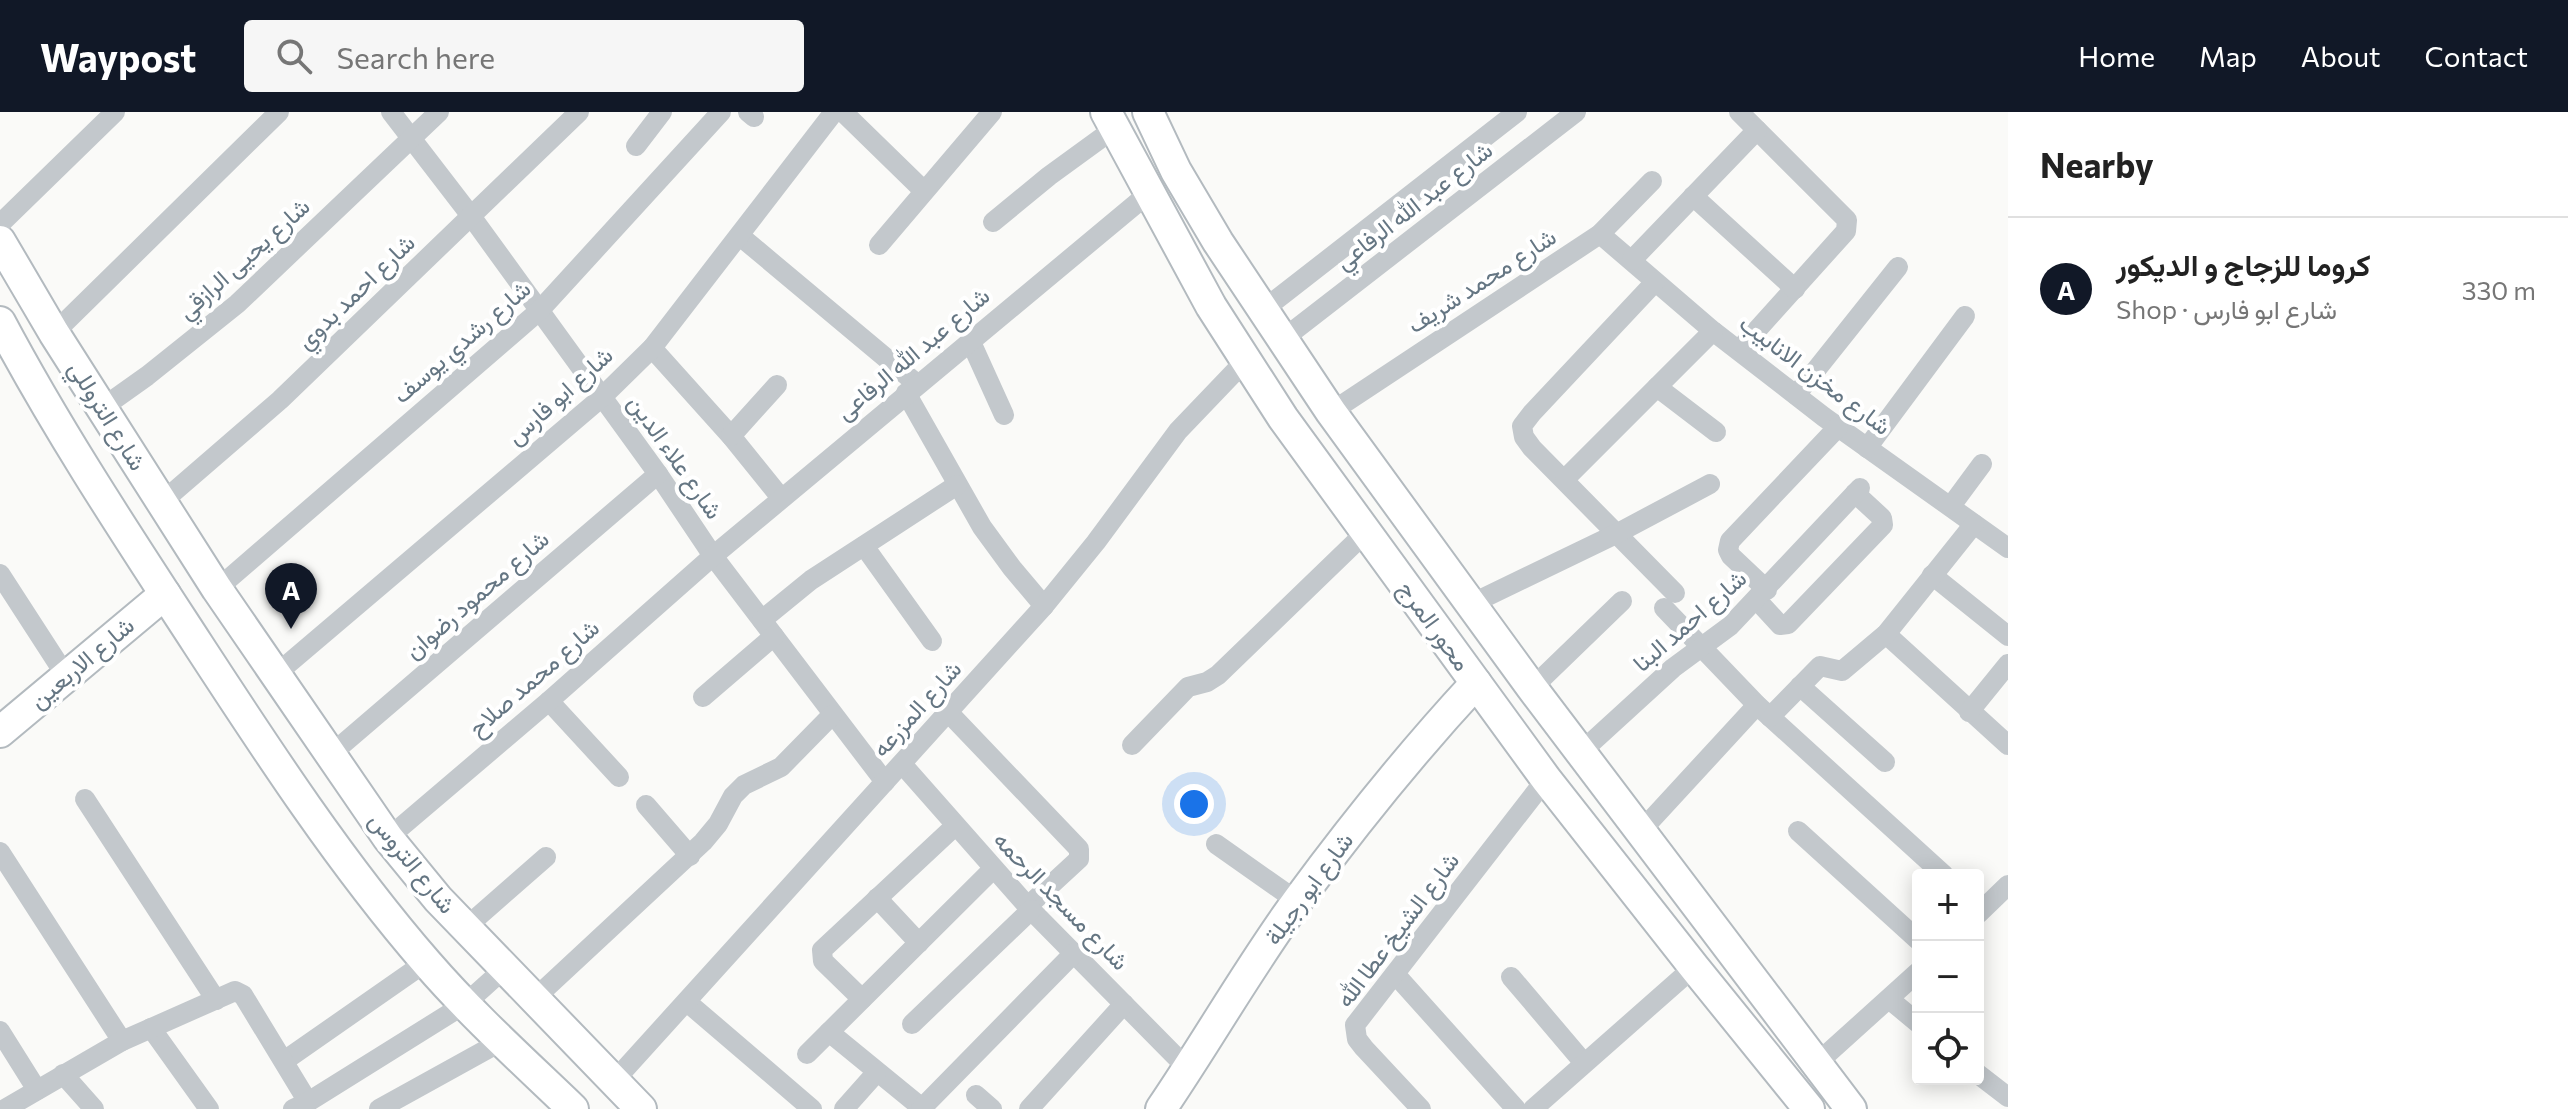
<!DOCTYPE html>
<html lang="en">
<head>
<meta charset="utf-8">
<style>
	:root { --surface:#fff; --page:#f6f6f6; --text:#222; --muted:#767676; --line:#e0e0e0; --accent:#111827 }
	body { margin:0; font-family:Commissioner,Vazirmatn,sans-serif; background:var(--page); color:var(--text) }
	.controls { position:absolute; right:24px; bottom:24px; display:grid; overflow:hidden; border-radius:8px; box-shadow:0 4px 20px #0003 }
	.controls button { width:72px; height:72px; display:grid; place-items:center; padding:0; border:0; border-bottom:2px solid var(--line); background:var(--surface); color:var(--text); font:40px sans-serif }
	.you { position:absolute; left:1194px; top:692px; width:28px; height:28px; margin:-20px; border:6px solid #fff; border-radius:50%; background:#1a73e8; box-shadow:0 0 0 12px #1a73e833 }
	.badge { display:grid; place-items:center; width:52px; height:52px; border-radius:50%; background:var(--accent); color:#fff; font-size:26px; font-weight:700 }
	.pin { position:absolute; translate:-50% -66px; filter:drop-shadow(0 2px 4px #0008) }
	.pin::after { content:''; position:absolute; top:42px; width:28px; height:24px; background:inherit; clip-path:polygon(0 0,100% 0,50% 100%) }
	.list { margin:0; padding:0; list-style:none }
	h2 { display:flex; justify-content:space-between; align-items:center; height:104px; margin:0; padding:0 32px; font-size:34px }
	h2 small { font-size:26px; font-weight:400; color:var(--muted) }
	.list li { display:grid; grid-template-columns:52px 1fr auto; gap:24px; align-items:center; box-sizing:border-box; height:144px; padding:0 32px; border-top:2px solid var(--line) }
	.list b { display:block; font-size:30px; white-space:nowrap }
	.list p { margin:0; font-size:26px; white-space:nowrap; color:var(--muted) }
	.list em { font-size:26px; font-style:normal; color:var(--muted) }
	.icon { flex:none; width:44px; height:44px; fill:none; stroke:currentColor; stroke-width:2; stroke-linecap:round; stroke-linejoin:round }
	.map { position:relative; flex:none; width:2008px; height:997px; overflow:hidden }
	header { display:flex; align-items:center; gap:48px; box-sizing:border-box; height:112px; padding:0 40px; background:var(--accent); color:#fff }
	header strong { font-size:38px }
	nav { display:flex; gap:44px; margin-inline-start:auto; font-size:28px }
	.search { width:560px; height:72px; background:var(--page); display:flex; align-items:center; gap:20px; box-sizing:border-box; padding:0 28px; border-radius:8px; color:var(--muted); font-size:30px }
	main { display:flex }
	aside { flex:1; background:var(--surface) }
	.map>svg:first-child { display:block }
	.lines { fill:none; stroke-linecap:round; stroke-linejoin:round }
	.secondary-casing { stroke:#b3babf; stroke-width:34 }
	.street { stroke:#c3c8cc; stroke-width:20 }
	.secondary { stroke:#fff; stroke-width:30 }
	.labels { text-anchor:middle; stroke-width:8; stroke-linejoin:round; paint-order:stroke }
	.street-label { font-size:24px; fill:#657683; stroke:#fff }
</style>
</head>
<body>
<header>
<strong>Waypost</strong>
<div class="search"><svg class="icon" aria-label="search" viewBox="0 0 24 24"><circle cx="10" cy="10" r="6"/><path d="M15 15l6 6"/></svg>Search here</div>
<nav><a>Home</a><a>Map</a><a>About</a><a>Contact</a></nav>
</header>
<main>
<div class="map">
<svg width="2008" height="997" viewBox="0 0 2008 997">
	<rect width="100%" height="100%" fill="#fafaf8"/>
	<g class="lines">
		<g class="secondary-casing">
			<g id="secondary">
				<polyline points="1106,0 1211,194 1283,306 1546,667 1694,855 1809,997"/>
				<polyline points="1148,0 1176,59 1218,130 1331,300 1532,576 1851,997"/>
				<polyline points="0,129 54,221 217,477 388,726 438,787 641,997"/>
				<path d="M0 210C59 321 128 425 197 531 268 640 341 752 427 851 472 903 523 949 573 997"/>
				<polyline points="0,620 165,482"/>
				<path d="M1161 997C1208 928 1249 855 1298 788 1354 712 1412 640 1476 571"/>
			</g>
		</g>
		<g class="street">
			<polyline points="391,0 471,104 658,362 713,444 885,670"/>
			<polyline points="748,0 754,5"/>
			<polyline points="843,0 924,79"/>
			<polyline points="1739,0 1847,108 1846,119 1739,238"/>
			<polyline points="636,34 662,0"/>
			<polyline points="1693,84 1795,177"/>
			<polyline points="993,110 1049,64 1115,16"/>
			<polyline points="0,112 115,0"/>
			<polyline points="1600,122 1713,219 1824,305 2008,436"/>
			<polyline points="740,124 917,272"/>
			<polyline points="879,133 992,0"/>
			<polyline points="1632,148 1757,18"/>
			<polyline points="1655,170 1532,301 1522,314 1524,325 1532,336 1675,481"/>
			<polyline points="1263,198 1517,0"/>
			<polyline points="54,221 279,0"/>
			<polyline points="1283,227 1576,0"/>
			<polyline points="970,228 1004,303"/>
			<polyline points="652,236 731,324 781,386"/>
			<polyline points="1657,275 1716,320"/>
			<polyline points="906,281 982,415 1012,456 1044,494"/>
			<polyline points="1796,283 1898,155"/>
			<polyline points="102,296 147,264 237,192 439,0"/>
			<polyline points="1331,300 1600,122 1652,69"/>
			<polyline points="731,324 777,273"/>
			<polyline points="1867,336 1965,204"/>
			<polyline points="1565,367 1713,219"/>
			<polyline points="162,390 280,288 579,0"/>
			<polyline points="1951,394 1982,352"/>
			<polyline points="864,434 932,529"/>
			<polyline points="0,462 66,564"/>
			<polyline points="1932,463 2008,524"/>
			<polyline points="217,477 539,199 721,0"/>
			<polyline points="1767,478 1731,444 1728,438 1730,429 1838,315"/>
			<polyline points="1757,488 1780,513 1788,512 1883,413 1882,406 1855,381"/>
			<polyline points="1471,492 1616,422 1710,372"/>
			<polyline points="1664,496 1757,593 1944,763"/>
			<polyline points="762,508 811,468 957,373"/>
			<polyline points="1886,522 2008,633"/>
			<polyline points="275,563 601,286 652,236 834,0"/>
			<polyline points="1800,574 1885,650"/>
			<polyline points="1532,576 1622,489"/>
			<polyline points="703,585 774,524"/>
			<polyline points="549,589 619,665"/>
			<polyline points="1969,600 2008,552"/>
			<polyline points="949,601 1079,737 1079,747 1028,794"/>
			<polyline points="1770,605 1820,554 1842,559 1886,522 1974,412"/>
			<polyline points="1132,633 1188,575 1207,570 1218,563 1365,421"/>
			<polyline points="1581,640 1673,556 1730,514 1860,376"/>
			<polyline points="330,643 658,362"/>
			<polyline points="902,652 1031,798 1188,957"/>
			<polyline points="85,687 216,888"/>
			<polyline points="646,693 690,744"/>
			<polyline points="1798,719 1918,828"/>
			<polyline points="1640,720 1757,593"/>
			<polyline points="388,726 549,589 713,444 1149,81"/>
			<polyline points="1216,732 1297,789"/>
			<polyline points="0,740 122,929"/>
			<polyline points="877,786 919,831"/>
			<polyline points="1978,802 2008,773"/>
			<polyline points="465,816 546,745"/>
			<polyline points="1395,862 1516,997"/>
			<polyline points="1511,865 1584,951"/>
			<polyline points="862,887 823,849 822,838 955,714"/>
			<polyline points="1889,887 1918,911"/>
			<polyline points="533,888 703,730 718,712 733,684 744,673 781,655 832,603"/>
			<polyline points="687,890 812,997"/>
			<polyline points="912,912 1031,798"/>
			<polyline points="151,916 209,997"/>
			<polyline points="0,919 37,978"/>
			<polyline points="829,920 922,996"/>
			<polyline points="807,942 993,757"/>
			<polyline points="284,949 426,850"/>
			<polyline points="1816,952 1918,860"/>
			<polyline points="63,962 94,997"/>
			<polyline points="1978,962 2008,985"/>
			<polyline points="614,969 1044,494 1096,430 1178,319 1245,249"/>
			<polyline points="976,983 992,997"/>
			<polyline points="5,997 122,929 235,879 243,883 308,990"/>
			<polyline points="293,997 308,990 465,892 504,857"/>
			<polyline points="379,997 502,929"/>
			<polyline points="844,997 876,961"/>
			<polyline points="921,997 1074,841"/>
			<polyline points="1029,997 1124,892"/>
			<polyline points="1421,997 1364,936 1357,927 1355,913 1546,667"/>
			<polyline points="1533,997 1694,855"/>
		</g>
		<use href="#secondary" class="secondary"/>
	</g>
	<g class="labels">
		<g class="street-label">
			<text transform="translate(1414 94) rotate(-38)" y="8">شارع عبد الله الرفاعي</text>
			<text transform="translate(244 147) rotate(-42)" y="8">شارع يحيى الرازقي</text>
			<text transform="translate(1482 169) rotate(-33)" y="8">شارع محمد شريف</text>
			<text transform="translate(356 180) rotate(-44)" y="8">شارع احمد بدوي</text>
			<text transform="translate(462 230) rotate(-41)" y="8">شارع رشدي يوسف</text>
			<text transform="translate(913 242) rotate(-40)" y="8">شارع عبد الله الرفاعى</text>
			<text transform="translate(1815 263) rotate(37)" y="8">شارع مخزن الانابيب</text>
			<text transform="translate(560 284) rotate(-42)" y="8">شارع ابو فارس</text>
			<text transform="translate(107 304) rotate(58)" y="8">شارع التروللي</text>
			<text transform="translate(675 345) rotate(55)" y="8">شارع علاء الدين</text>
			<text transform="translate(477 483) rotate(-41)" y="8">شارع محمود رضوان</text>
			<text transform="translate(1690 509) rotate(-41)" y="8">شارع احمد البنا</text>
			<text transform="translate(1434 514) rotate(54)" y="8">محور المرج</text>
			<text transform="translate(82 551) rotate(-40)" y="8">شارع الاربعين</text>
			<text transform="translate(534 566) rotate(-41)" y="8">شارع محمد صلاح</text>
			<text transform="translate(917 597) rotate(-48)" y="8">شارع المزرعه</text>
			<text transform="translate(412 751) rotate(51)" y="8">شارع التروس</text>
			<text transform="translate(1309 777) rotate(-54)" y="8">شارع ابو رجيلة</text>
			<text transform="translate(1061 789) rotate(46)" y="8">شارع مسجد الرحمه</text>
			<text transform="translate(1398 818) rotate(-53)" y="8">شارع الشيخ عطا الله</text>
		</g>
	</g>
</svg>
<div class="controls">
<button>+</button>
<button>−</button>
<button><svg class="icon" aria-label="locate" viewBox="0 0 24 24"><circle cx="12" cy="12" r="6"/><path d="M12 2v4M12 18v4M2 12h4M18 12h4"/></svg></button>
</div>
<div class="you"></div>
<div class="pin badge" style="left:291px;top:517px">A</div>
</div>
<aside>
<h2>Nearby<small></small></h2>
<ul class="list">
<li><span class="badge">A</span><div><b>كروما للزجاج و الديكور</b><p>Shop · شارع ابو فارس</p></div><em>330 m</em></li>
</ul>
</aside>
</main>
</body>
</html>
